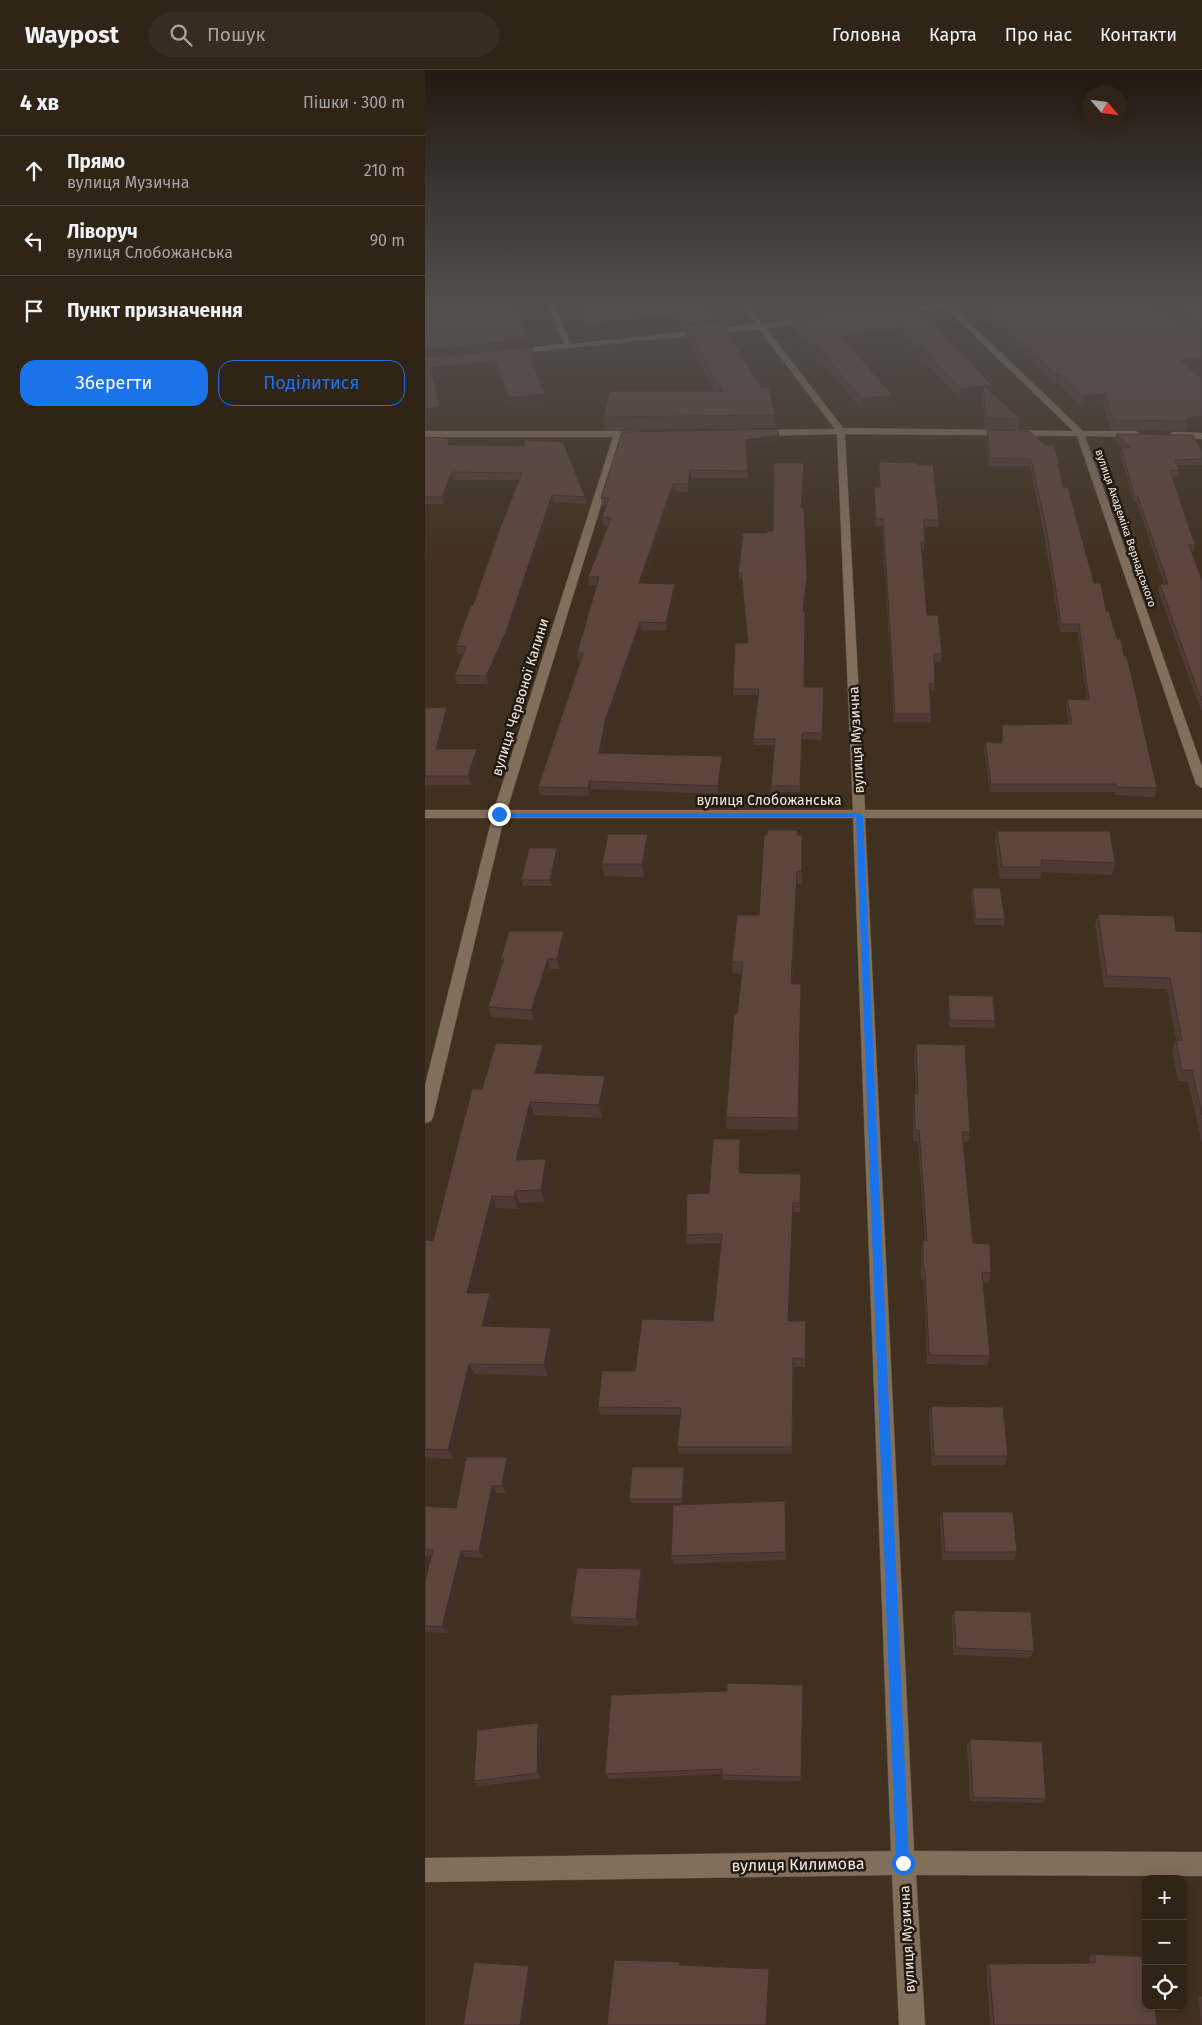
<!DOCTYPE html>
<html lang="uk">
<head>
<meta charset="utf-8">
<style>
	:root { --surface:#302417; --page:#382c20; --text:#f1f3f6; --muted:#a8a4a1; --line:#4b4136; --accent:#1a73e8 }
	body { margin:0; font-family:"Fira Sans",sans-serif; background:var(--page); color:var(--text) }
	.controls { position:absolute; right:15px; bottom:15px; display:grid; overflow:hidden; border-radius:10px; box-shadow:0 2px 12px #0003 }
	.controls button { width:45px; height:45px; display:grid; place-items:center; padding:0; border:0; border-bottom:1px solid var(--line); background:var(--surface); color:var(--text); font:25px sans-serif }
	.compass { position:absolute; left:657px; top:15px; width:45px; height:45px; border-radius:50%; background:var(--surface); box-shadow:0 2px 12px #0003; rotate:118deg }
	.stop { position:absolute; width:15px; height:15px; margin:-11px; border:4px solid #1a73e8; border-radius:50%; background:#fff }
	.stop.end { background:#1a73e8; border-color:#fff; box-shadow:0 1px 5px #0008 }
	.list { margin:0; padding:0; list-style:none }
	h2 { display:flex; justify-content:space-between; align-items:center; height:65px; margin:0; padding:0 20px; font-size:21px }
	h2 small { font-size:16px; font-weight:400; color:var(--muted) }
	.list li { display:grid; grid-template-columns:32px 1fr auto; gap:15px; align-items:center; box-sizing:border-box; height:70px; padding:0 20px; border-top:1px solid var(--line) }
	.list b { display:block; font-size:19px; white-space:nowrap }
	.list p { margin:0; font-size:16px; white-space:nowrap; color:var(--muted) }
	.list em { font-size:16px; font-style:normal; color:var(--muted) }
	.actions { display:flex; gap:10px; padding:15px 20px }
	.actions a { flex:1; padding:11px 0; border:1px solid var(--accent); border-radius:15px; text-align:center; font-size:18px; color:var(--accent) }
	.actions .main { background:var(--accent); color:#fff }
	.icon { flex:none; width:28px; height:28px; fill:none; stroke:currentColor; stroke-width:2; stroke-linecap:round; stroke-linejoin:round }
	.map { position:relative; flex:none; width:777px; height:1955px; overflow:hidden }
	header { display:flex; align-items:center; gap:30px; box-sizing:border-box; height:70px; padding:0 25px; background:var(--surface); border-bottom:1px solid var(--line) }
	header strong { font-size:24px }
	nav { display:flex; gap:28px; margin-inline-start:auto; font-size:18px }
	.search { width:350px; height:45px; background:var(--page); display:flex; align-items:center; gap:12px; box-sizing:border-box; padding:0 18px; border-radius:28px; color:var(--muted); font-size:19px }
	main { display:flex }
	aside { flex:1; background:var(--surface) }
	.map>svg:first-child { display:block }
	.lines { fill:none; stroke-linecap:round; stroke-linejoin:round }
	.minor-casing { stroke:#5c4f40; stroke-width:1 }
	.minor { fill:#816f5c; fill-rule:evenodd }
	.wall { fill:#503b34 }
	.shaded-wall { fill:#41302a }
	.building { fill:#5d453c; stroke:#41302a }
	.route { fill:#1a73e8 }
	.labels { text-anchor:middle; stroke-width:5; stroke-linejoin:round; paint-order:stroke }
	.far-street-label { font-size:11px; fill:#f6ebe1; stroke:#211a12 }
	.street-label { font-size:14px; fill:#f6ebe1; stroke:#211a12 }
	.near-street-label { font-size:16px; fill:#f6ebe1; stroke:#211a12 }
</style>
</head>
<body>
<header>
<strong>Waypost</strong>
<div class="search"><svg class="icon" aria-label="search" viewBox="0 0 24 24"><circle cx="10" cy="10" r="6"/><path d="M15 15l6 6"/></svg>Пошук</div>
<nav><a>Головна</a><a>Карта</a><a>Про нас</a><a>Контакти</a></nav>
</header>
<main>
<aside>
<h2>4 хв<small>Пішки · 300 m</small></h2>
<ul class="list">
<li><svg class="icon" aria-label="ahead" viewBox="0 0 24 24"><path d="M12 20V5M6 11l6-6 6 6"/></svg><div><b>Прямо</b><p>вулиця Музична</p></div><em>210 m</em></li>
<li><svg class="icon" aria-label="left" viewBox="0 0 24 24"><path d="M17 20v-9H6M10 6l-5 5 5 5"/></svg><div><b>Ліворуч</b><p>вулиця Слобожанська</p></div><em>90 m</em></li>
<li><svg class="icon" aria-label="arrive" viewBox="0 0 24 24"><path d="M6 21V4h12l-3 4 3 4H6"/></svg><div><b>Пункт призначення</b></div></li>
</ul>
<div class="actions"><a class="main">Зберегти</a><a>Поділитися</a></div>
</aside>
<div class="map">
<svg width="777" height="1955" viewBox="0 0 777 1955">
	<rect width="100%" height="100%" fill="#40301f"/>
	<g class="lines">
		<g class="minor-casing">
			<g id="minor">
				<polygon points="120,229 127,229 146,274 331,254 312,229 318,229 338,254 389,249 390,251 386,253 341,258 418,358 648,361 521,238 474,243 470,241 474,239 517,234 515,232 519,230 524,233 578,229 575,231 528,237 658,361 711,361 715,364 711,367 660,366 777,697 777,718 771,714 652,366 420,364 440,740 777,740 777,748 440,748 489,1781 777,1782 777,1806 491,1805 500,1955 474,1955 467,1805 0,1812 0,1788 466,1781 428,748 79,748 8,1047 6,1051 0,1053 0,1015 67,748 0,748 0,740 69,740 188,367 0,367 0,361 216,361 220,364 216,367 197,367 82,740 428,740 412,364 334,366 330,363 334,360 410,359 334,259 83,284 82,282 86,280 139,274"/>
				<polygon points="749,362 777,363 777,369 746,367 746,363"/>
			</g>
		</g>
		<use href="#minor" class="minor"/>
	</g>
	<g class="wall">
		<polygon points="0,229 104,277 109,286 110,294 108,294 120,324 121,332 85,337 72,299 8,306 17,345 0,347"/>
		<polygon points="152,229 315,229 321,245 291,248 292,253 350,345 351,358 180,360 178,347 290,321 261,269 261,260 257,261 252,252 161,262"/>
		<polygon points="320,229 483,229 483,235 567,322 595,349 594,359 560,359 557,326 534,329 478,267 423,274 467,335 437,339 366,257 366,249 360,250 352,241 332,243"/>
		<polygon points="539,229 777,229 777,297 765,299 777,309 777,356 762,358 761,361 686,360 678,333 656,336 634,314 631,315 547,236 548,229 541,230"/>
		<polygon points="562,360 632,387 634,389 634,395 638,417 669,513 699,586 732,718 730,727 690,725 689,722 565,722 559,680 560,672 576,673 577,655 644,654 641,638 642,629 662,630 653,562 635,562 620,469 605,396 564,396 561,368"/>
		<polygon points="691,364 777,382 777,395 752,395 754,401 753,407 747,406 770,475 768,481 766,481 777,510 777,642 769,622 733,520 735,514 739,514 712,432 709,432 695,384 696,378 698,378 690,369"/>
		<polygon points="354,365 354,372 321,377 323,408 266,408 263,422 248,421 218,513 251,521 242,561 216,560 181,660 177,683 297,694 293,724 166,719 164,726 115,725 113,717 156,591 153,591 152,583 172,515 164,515 163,507 183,455 178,455 177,447 182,435 177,435 176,428"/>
		<polygon points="0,367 24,375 99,376 98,370 160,427 161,434 128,432 83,570 63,614 32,614 30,605 38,584 33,584 31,576 48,535 94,410 28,410 19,434 0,434"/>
		<polygon points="454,392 493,395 514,450 513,457 499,457 499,480 497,480 502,545 517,584 516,592 509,592 510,614 509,621 505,621 506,644 506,652 469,652 457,456 450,456 449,417 455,417"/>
		<polygon points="379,393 376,438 382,513 379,542 379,617 399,624 397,670 377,669 375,722 346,722 349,675 329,675 328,669 333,625 308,625 308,619 323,573 317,509 314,509 313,503 348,461"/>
		<polygon points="0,638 25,646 16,679 52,679 54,688 46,715 0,715"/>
		<polygon points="572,761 690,793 687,805 616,802 615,809 575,809 570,773"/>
		<polygon points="373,765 377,765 377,814 372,814 367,914 376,914 373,1060 302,1059 301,1047 317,904 308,904 307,892 334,845"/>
		<polygon points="224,777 219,807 179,806 177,794"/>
		<polygon points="132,778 133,784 127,816 98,816 96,810"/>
		<polygon points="547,818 580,849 579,855 550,855 546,824"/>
		<polygon points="673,844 751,861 777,862 777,1074 763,1011 753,1011 747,981 751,970 742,919 679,917 670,855"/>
		<polygon points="139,861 141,871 135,899 125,899 109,950 66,947 63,937 77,892 76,888"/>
		<polygon points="523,925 570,951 569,958 524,957 523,931"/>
		<polygon points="491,974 545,1062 543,1072 538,1072 548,1173 566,1203 564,1213 558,1212 565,1286 562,1295 502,1294 499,1210 496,1209 496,1181 498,1170 500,1171 493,1071 488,1071 488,1035 489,1024 491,1024 489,985"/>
		<polygon points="118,975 122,987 117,1003 183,1019 177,1048 109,1045 98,1089 121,1089 124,1101 120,1132 94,1133 93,1139 72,1138 50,1223 65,1223 70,1234 65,1256 130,1269 123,1306 49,1304 29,1389 0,1388 0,1170 8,1171 57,1019"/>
		<polygon points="315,1078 315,1103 376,1113 375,1142 368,1142 363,1251 381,1251 381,1260 380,1297 369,1297 367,1384 254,1384 252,1377 255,1345 176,1345 173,1337 210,1301 288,1251 296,1173 262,1174 261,1165 284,1123"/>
		<polygon points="506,1336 583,1386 580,1395 507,1395 504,1346"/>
		<polygon points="86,1395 81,1423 72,1423 59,1488 40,1487 22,1563 0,1562 0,1511 7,1486 0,1486 0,1436 31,1438"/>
		<polygon points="260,1401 258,1433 206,1433 204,1429"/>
		<polygon points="360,1431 361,1490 249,1494 246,1486"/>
		<polygon points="517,1442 592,1482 589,1490 517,1490 515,1450"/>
		<polygon points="216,1499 219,1507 214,1556 149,1554 145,1547"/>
		<polygon points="529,1540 609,1581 605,1588 528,1585 527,1547"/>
		<polygon points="378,1621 376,1711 298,1710 297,1704 184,1709 180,1704"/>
		<polygon points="118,1658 117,1708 55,1716 49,1711"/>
		<polygon points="545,1669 621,1729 617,1733 545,1731 542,1675"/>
		<polygon points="670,1884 732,1955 565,1955 561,1895 564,1894 665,1893 664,1886"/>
		<polygon points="773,1927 777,1927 777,1955"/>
	</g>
	<g class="shaded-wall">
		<polygon points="483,229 482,236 366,247 366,249 360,250 360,242"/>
		<polygon points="352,233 352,241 332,243 332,236"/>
		<polygon points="321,237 321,245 287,248 286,241"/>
		<polygon points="251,244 252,252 161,262 160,254"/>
		<polygon points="292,249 292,257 260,256 260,260 257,261 256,253"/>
		<polygon points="479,258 478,267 416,275 416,266"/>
		<polygon points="103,269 104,277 0,288 0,280"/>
		<polygon points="777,288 777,297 753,300 755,290"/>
		<polygon points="71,291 72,299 8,306 6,298"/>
		<polygon points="635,304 634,314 631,315 632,305"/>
		<polygon points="567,315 566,325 560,316"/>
		<polygon points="558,316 557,326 534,329 535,319"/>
		<polygon points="680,323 678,333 656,336 657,326"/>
		<polygon points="120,324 121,332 85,337 84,328"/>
		<polygon points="467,325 467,335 437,339 437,329"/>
		<polygon points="15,337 17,345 0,347 0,339"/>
		<polygon points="777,346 777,356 762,358 763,351 762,348"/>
		<polygon points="354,365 354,372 321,377 320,370"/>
		<polygon points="265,400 266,408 263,422 263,414"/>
		<polygon points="27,402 28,410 19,434 17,427"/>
		<polygon points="248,414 248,421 215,521 214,513"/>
		<polygon points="127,425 128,432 83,570 63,614 61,606"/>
		<polygon points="382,507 382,513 378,549 378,542"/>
		<polygon points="250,514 251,521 242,561 241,553"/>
		<polygon points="215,552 216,560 181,660 175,691 174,683 180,651"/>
		<polygon points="22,637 25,646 14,688 11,679"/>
		<polygon points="52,679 54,688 46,715 43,706"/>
		<polygon points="297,686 297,694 293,724 293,716"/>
		<polygon points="165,711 166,719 164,726 163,718"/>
		<polygon points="223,764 224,777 219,807 217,794"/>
		<polygon points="132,778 133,784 127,816 125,810"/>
		<polygon points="372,802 372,814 366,926 366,914"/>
		<polygon points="139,861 141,871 135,899 132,889"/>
		<polygon points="123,889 125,899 109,950 106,940"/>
		<polygon points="118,975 122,987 113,1016 110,1003"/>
		<polygon points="180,1006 183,1019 177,1048 174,1035"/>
		<polygon points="105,1032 109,1045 95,1102 91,1090"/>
		<polygon points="315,1069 315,1113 314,1103"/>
		<polygon points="121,1089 124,1101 120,1132 116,1120"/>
		<polygon points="90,1121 94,1133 93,1139 89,1127"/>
		<polygon points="67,1126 72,1138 47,1234 42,1223"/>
		<polygon points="368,1133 368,1142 363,1259 363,1251"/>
		<polygon points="65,1223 70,1234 63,1267 57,1256"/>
		<polygon points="126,1258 130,1269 123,1306 119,1295"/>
		<polygon points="44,1294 49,1304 29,1389 23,1380"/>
		<polygon points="82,1387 86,1395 81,1423 77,1416"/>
		<polygon points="259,1397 260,1401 258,1433 257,1429"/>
		<polygon points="67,1416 72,1423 59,1488 54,1481"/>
		<polygon points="36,1481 40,1487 22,1563 17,1557"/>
		<polygon points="216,1499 219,1507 214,1556 211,1549"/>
		<polygon points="113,1653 118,1658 117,1708 112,1703"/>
		<polygon points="104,1896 110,1897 101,1955 95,1955"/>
		<polygon points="344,1899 345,1901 342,1955 341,1955"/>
	</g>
	<g class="building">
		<polygon points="0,229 88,229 103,269 0,280"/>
		<polygon points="153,229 315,229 321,237 286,241 292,249 256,253 251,244 160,254"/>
		<polygon points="326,229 480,229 360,242 352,233 332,236"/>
		<polygon points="550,229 725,229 777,266 777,288 755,290 777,309 777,346 762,348 763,351 688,350 680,323 657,326 635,304 632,305"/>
		<polygon points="739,229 777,229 777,256"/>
		<polygon points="490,234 567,315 560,316 595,349 561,348 558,316 535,319 479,258 416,266 467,325 437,329 366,247"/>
		<polygon points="296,252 337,318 344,318 350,345 178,347 185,321 297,321 260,256"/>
		<polygon points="106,277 109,286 105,286 120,324 84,328 71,291 6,298 15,337 0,339 0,288"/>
		<polygon points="352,359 354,365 320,370 323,401 265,400 263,414 248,414 214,513 250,514 241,553 215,552 180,651 174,683 297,686 293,716 165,711 163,718 113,717 158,583 152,583 174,507 163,507 186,448 177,447 184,428 176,428 197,362"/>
		<polygon points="562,360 604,361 620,375 629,375 632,387 634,389 632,389 638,417 643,417 669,513 676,513 681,541 684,541 692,569 696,569 699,586 702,586 732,718 692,717 691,714 566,714 560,672 577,673 577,655 647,654 642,629 664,630 654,554 636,554 622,462 606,389 565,388"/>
		<polygon points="691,364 768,365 777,382 777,389 750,390 754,401 745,400 770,475 764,475 777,510 777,631 771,616 735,514 743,514 713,427 710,427 696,378 705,378"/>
		<polygon points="0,367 22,368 24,375 100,376 98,370 138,372 160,427 127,425 81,562 61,606 30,605 41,577 31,576 46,535 48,535 75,458 97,403 27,402 17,427 0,427"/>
		<polygon points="454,392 492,393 493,395 508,395 514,450 499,450 500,473 496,472 502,545 513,545 517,584 509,584 510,614 504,613 506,644 470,644 458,449 451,449 449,417 455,417"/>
		<polygon points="349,393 379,393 376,438 379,438 382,507 378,542 380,542 379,617 399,617 397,663 377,663 375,716 346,716 350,669 328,669 334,619 308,619 310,573 323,573 316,503 313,503 318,463 342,463 342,461 348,461"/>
		<polygon points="22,637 11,679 52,679 43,706 0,706 0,638"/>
		<polygon points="342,760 373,760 372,765 377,765 377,801 372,802 366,914 376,914 373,1048 301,1047 309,944 312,944 318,892 307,892 312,845 334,845 339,765 342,765"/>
		<polygon points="572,761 685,761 690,793 616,790 617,797 577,797"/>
		<polygon points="183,764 223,764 217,794 177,794"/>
		<polygon points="104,778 132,778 125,810 96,810"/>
		<polygon points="547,818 575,818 580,849 551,849"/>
		<polygon points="673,844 749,846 751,861 777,862 777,1045 767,1000 757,1000 751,970 757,970 745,908 682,906"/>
		<polygon points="84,861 139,861 132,889 123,889 106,940 63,937 79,889 76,888"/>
		<polygon points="523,925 568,926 570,951 525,950"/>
		<polygon points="71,973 118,975 110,1003 180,1006 174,1035 105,1032 91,1090 121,1089 116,1120 90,1121 89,1127 67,1126 42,1223 65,1223 57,1256 126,1258 119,1295 44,1294 23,1380 0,1379 0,1170 8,1171 47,1019 57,1019"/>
		<polygon points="491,974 540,975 545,1062 537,1062 548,1173 565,1174 566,1203 557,1202 565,1286 504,1285 500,1200 498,1200 498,1170 502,1171 494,1060 490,1060 489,1024 493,1024"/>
		<polygon points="288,1069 315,1069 314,1103 376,1104 375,1133 368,1133 363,1251 381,1251 380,1289 368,1288 367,1377 252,1377 256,1338 173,1337 177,1301 210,1301 217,1249 288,1251 297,1164 261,1165 262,1124 284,1123"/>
		<polygon points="506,1336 578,1337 583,1386 509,1386"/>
		<polygon points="41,1387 82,1387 77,1416 67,1416 54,1481 36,1481 17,1557 0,1556 0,1511 8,1480 0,1479 0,1436 31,1438"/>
		<polygon points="207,1397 259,1397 257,1429 204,1429"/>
		<polygon points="360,1431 361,1482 246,1486 248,1435"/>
		<polygon points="517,1442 588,1442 592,1482 520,1482"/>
		<polygon points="152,1498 216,1499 211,1549 145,1547"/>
		<polygon points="529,1540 606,1542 609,1581 531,1578"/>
		<polygon points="302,1613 378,1615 376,1707 297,1705 297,1699 180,1704 186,1625 302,1621"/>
		<polygon points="113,1653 112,1703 49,1711 52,1660"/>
		<polygon points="545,1669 617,1672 621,1729 548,1727"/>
		<polygon points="670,1884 721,1887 721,1936 730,1936 732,1955 569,1955 564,1894 670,1893"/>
		<polygon points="189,1890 255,1892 254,1895 344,1899 341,1955 182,1955"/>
		<polygon points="49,1892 104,1896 95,1955 38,1955"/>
	</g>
	<linearGradient id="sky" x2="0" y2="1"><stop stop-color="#231a11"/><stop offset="0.46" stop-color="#534e4d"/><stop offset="1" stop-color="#534e4d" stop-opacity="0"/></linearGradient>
	<rect width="777" height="502" fill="url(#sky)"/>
	<polygon class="route" points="72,743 434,743 438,745 484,1793 482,1797 478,1799 473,1797 471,1793 431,747 74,747 72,746"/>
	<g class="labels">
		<g class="far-street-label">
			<text transform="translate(701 458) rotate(71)" y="4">вулиця Академіка Вернадського</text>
		</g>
		<g class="street-label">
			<text transform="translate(95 627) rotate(-73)" y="5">вулиця Червоної Калини</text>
			<text transform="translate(431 670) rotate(-93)" y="5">вулиця Музична</text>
			<text x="344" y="735">вулиця Слобожанська</text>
			<text transform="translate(482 1869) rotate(-93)" y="5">вулиця Музична</text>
		</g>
		<g class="near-street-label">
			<text transform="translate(373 1794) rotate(-1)" y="6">вулиця Килимова</text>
		</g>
	</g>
</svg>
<div class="controls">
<button>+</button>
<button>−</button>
<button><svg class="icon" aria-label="locate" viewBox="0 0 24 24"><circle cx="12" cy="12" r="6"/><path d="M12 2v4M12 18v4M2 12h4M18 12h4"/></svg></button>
</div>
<svg class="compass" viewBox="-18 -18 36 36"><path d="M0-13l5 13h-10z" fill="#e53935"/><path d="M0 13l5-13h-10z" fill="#a8a4a1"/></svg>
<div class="stop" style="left:478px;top:1793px"></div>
<div class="stop end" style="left:74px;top:744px"></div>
</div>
</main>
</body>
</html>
